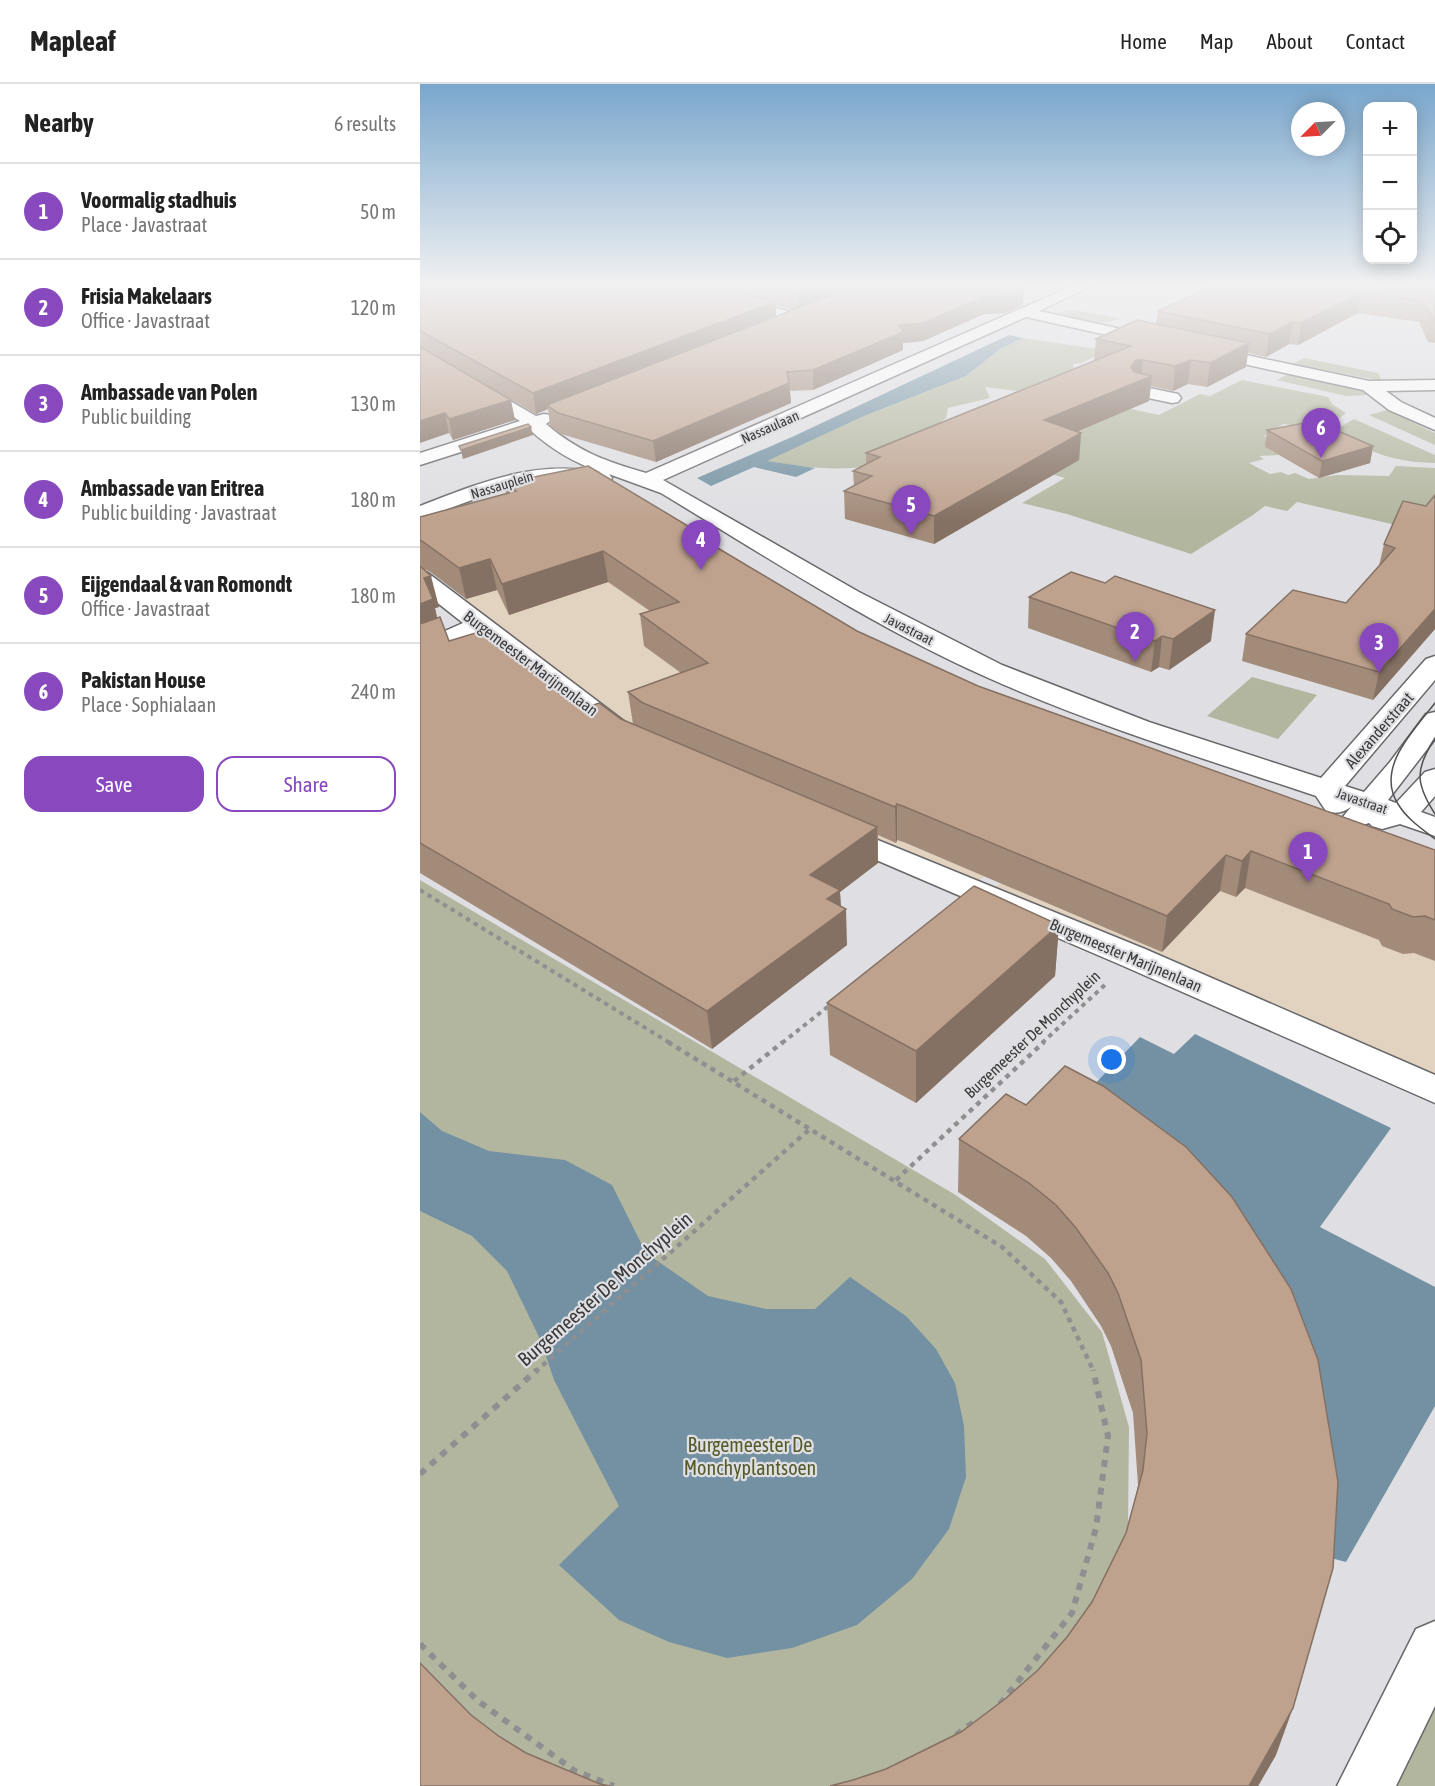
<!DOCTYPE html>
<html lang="en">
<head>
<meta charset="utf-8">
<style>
	:root { --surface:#fff; --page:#f6f6f6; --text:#222; --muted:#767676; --line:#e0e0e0; --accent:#8949be }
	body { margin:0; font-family:"Asap Condensed",sans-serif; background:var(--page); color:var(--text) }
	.controls { position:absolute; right:18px; top:18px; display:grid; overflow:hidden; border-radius:12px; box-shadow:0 3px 15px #0003 }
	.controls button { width:54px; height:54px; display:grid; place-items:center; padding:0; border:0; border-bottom:2px solid var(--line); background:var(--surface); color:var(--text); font:30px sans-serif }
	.compass { position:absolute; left:871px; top:18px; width:54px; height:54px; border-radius:50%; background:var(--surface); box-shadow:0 3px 15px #0003; rotate:246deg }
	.you { position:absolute; left:692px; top:976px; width:21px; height:21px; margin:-15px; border:4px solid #fff; border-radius:50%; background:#1a73e8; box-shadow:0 0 0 9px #1a73e833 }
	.badge { display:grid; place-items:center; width:39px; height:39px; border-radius:50%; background:var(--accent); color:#fff; font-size:20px; font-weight:700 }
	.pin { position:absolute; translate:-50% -50px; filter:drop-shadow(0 2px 3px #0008) }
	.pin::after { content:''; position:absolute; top:32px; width:21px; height:18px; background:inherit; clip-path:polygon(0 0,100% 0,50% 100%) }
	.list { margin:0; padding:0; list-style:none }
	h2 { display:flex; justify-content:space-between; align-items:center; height:78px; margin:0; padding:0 24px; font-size:26px }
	h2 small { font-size:20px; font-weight:400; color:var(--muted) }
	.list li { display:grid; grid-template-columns:39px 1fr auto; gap:18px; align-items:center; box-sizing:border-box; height:96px; padding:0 24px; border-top:2px solid var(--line) }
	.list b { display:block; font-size:22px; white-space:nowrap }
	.list p { margin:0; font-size:20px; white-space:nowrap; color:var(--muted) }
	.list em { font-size:20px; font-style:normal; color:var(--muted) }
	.actions { display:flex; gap:12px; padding:18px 24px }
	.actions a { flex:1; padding:14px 0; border:2px solid var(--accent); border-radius:18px; text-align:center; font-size:21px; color:var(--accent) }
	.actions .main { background:var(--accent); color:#fff }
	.icon { flex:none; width:33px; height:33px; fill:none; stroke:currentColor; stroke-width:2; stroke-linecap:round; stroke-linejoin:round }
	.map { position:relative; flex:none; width:1015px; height:1702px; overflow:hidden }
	header { display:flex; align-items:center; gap:36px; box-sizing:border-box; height:84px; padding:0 30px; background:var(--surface); border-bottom:2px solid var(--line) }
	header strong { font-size:28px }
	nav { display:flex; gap:33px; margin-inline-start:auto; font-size:21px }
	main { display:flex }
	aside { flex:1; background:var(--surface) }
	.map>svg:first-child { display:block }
	.commercial { fill:#e2d3c0 }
	.green { fill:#b2b69e }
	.water { fill:#7391a2 }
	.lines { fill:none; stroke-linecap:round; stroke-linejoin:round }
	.minor-casing { stroke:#68686b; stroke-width:3 }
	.path-far2 { stroke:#8f8f92; stroke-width:4; stroke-dasharray:4.5 4.5; stroke-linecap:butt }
	.path-far1 { stroke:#8f8f92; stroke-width:4.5; stroke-dasharray:5 5; stroke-linecap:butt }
	.path { stroke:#8f8f92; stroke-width:6; stroke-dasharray:7 7; stroke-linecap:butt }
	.minor { fill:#fff; fill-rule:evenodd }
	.tram { stroke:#525253; stroke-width:1.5 }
	.wall { fill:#a38b7a; fill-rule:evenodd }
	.shaded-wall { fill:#857163 }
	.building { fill:#bea28e; stroke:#857163; stroke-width:1.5 }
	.labels { text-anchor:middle; stroke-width:4.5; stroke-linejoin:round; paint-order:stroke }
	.far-street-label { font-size:14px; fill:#3a3a3b; stroke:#dfdfe3 }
	.street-label { font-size:16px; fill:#3a3a3b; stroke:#dfdfe3 }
	.near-street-label { font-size:20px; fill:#3a3a3b; stroke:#dfdfe3 }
	.near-park-label { font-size:20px; fill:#545b29; stroke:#dfdfe3 }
</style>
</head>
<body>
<header>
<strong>Mapleaf</strong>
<nav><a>Home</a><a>Map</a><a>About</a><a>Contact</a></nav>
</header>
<main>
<aside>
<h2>Nearby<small>6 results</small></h2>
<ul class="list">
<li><span class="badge">1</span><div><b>Voormalig stadhuis</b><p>Place · Javastraat</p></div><em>50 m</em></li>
<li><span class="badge">2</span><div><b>Frisia Makelaars</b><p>Office · Javastraat</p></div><em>120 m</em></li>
<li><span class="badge">3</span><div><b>Ambassade van Polen</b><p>Public building</p></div><em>130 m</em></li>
<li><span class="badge">4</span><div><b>Ambassade van Eritrea</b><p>Public building · Javastraat</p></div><em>180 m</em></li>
<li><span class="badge">5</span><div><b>Eijgendaal &amp; van Romondt</b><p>Office · Javastraat</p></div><em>180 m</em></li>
<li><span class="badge">6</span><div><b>Pakistan House</b><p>Place · Sophialaan</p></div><em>240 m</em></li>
</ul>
<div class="actions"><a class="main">Save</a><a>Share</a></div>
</aside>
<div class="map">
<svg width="1015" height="1702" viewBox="0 0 1015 1702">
	<rect width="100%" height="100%" fill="#dfdfe3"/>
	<polygon class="commercial" points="75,415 496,590 1015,794 1015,1000 565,812 614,770 585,775 549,805 218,661 33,519 125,492 0,443"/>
	<g class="green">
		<polygon points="646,226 656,226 701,235 681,239 638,230"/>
		<path d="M602 254 698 268 680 270 662 279 653 280V283L685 291 606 308 565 303 570 314 528 324 526 334C511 346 465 378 447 382 417 388 377 382 346 377L444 332 546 292 579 266Z"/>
		<polygon points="884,274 958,289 962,297 873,280"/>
		<polygon points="868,290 938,305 947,311 926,312 857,296"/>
		<polygon points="822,296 908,313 912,320 926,329 904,345 863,340 844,352 859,360 845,363 859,371 839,372 844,375 829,379 850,390 861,388 868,391 875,389 889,395 917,391 969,392 976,382 1015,384 1015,422 993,445 877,418 867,427 845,422 833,431 771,470 647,430 602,419 645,394 528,361 635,326 678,338 703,328 697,325 736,311 711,325 739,331 780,310 790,312"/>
		<polygon points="967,326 1015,349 1015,361 949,331"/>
		<path d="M934 335 1015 371V379C974 378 952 370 918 348L919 344Z"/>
		<polygon points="832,593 897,611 858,655 787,632"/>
		<polygon points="0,796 534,1110 625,1175 682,1248 709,1343 708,1442 672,1544 510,1702 125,1702 0,1595"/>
		<polygon points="1015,1569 1015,1702 956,1702"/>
	</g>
	<g class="water">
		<polygon points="589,251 602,254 579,266 546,292 444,332 347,377 395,384 376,393 334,383 291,402 277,394 372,353"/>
		<polygon points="775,950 971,1044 900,1143 1015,1203 1015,1322 926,1478 899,1471 641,1035 720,953 754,970"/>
		<polygon points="0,1028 22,1047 69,1067 145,1076 192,1101 226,1169 288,1212 346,1225 395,1225 430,1193 486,1232 516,1265 535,1299 544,1342 546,1393 529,1445 492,1495 437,1541 372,1564 307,1574 249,1558 199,1536 139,1481 199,1422 134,1296 121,1257 87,1187 52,1152 0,1127"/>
	</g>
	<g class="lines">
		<g class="minor-casing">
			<g id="minor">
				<polygon points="227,199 252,199 384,231 387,234 379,239 229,202"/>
				<path d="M659 199H678L619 227 742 254 744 257 742 260 736 262 606 233 243 396 439 508 582 581 729 638 901 694 1006 575 1015 572V596L925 702 944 708 970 678 1006 630 1015 628V655L968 716 976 719 1005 688 1015 685V712L1001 728 1015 733V752L980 740 962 745 952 742 949 739 937 743 927 740 922 734 931 723C922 729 917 730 906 727L896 712C785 675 671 640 564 592 451 541 347 473 241 409L189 390 192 394 189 398 182 400 158 396 134 395 111 397 74 408 0 435V422C62 398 114 376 181 388 154 379 131 365 110 346L0 381V369L100 337 0 277V265L116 332 124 330 130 331 133 335 126 340C159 368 185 377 226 389Z"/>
				<polygon points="784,262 949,297 1015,296 1015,306 966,307 981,318 1015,334 1015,346 969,326 943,306 778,270 776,267"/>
				<polygon points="720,302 758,310 761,314 758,318 752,319 714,311 711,307 714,303"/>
				<polygon points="0,487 8,489 213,644 217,650 213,656 203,658 193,656 58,550 0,574 0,558 43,539 0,505"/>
				<polygon points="416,739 725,865 1015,991 1015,1019 701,881 405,754 401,748 405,742"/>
				<polygon points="1015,1537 1015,1622 976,1702 917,1702 996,1545"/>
			</g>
		</g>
		<g class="path-far2">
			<polyline points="0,806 250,959"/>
			<polyline points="362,959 410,921"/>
			<polyline points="622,959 687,899"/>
		</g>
		<g class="path-far1">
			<polyline points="248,958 582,1163 641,1218 674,1288"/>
			<polyline points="314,997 363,958"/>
			<polyline points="476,1096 624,958"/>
			<polyline points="115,1288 391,1044"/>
		</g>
		<g class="path">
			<polyline points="0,1390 117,1286"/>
			<polyline points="0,1560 58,1617 155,1687 194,1702"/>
			<polyline points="580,1620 652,1529 676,1444 688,1352 673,1286"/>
			<polyline points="536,1651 554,1638"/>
		</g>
		<use href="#minor" class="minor"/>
		<g class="tram">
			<path d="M1015 619C994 646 955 684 978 720 987 735 1002 745 1015 755"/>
			<path d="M1015 654C995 685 995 699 1015 730"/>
		</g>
	</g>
	<g class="wall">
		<path d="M0 199H601L603 221 585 229 564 230 503 257 483 259V266L393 306 370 307 371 319 236 378 141 350 130 342 128 325 116 330 0 263ZM356 221 373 226 356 232Z"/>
		<polygon points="796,199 1015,199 1015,259 1008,258 999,238 938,229 878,261 869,260 846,273 828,269 826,283 787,303 768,300 753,307 731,302 729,317 656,348 661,349 659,376 514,460 425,435 424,407 434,402 433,387 446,380 446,369 674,277 676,255 736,240 738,227 796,201"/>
		<polygon points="0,263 95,336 33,356 29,349"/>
		<polygon points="847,346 953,362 950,379 899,394 845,363"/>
		<path d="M84 399 279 452 437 547 558 602 1015 766V877L994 869 983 870 962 862 959 856 825 804 816 813 800 807 742 868 486 759 477 756 476 759 458 751V779L420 808 421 822 427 861 292 965 0 789V433L86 410ZM5 486 9 487 46 515 77 506 89 531 188 498 230 527 220 530 224 562 261 589 208 608 213 640 201 635 165 624 29 557 17 534 15 524 19 523Z"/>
		<polygon points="1015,411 1015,545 953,616 822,577 826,550 926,519 959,482 964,460 1006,422"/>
		<polygon points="609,513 791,557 749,586 739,583 731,588 608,544"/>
		<polygon points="639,841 635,892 496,1019 410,971 407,919"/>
		<polygon points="645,982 856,1671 838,1702 410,1702 433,1696 466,1685 541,1648 585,1615 618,1586 647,1553 672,1518 706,1449 717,1411 718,1401 713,1329 691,1262 681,1242 651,1197 631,1174 606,1152 538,1108 539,1055 606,1021"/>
	</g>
	<g class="shaded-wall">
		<polygon points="403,199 448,199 378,227 377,209"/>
		<polygon points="604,204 603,221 585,229 564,230 503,257 483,259 483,266 393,306 393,286 479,241 564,213"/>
		<polygon points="942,208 938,229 878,261 881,239"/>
		<polygon points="355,218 357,236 127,321 128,325 116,330 113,309"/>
		<polygon points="873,238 869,260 846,273 849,250"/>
		<polygon points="829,259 826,283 787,303 790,279"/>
		<polygon points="716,276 723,276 721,296 732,292 729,317 623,362 624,336 711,283"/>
		<polygon points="771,276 768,300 753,307 755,282"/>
		<polygon points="369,299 371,319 236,378 233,357"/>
		<polygon points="91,316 95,336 33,356 29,335"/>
		<polygon points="25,329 29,349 0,359 0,337"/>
		<polygon points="111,343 113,351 43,375 41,366"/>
		<polygon points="661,349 659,376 514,460 514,432"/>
		<polygon points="953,362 950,379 899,394 902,377"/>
		<polygon points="183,467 188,498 89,531 82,500"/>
		<polygon points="70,475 77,506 46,515 39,484"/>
		<polygon points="11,492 19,523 15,524 20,547 0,556 0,520 4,494"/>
		<polygon points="1015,525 1015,545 953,616 959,588"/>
		<polygon points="795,526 791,557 749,586 753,555"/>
		<polygon points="742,552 739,583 731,588 735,557"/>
		<polygon points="477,720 477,756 476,759 475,723"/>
		<polygon points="457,743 458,779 420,808 421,828 426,825 427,861 292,965 287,927 390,791"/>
		<polygon points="831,767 825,804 816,813 822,777"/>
		<polygon points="806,771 800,807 742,868 747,832"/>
		<polygon points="639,841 635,892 496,1019 496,967"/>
		<polygon points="873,1624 856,1671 838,1702 829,1702"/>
	</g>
	<g class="building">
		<polygon points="0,199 277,199 355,218 113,309 0,247"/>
		<polygon points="334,199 403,199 377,209"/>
		<polygon points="442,199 601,199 604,204 585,212 564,213 503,239 479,241 483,248 393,286 367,288 369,299 233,357 138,329 127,321"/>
		<polygon points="800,199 1015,199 1015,236 1013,236 1004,217 942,208 881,239 873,238 849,250 738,227"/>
		<polygon points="717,236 829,259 790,279 771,276 755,282 723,276 716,276 711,283 714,288 732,292 624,336 661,349 514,432 424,407 452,392 433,387 460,373 446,369 711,262 676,255"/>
		<polygon points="0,263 91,316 29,335 25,329 0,337"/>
		<polygon points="895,337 953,362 902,377 847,346"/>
		<polygon points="108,340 111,343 41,366 39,362"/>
		<polygon points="168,382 278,448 274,450 437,547 558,602 1015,766 1015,836 1005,832 993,833 972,825 969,820 831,767 822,777 806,771 747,832 485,723 477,720 475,723 223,619 208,608 288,579 220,530 259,518 183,467 82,500 70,475 39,484 2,457 0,457 0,433 96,407 84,399"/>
		<polygon points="1015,411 1015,525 959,588 826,550 873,506 926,519 975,464 964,460 983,417 1006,422"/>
		<polygon points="0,482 11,492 4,494 13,515 0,520"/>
		<polygon points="651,488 685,499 695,492 795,526 753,555 742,552 735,557 609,513"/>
		<polygon points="20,533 29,557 62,547 165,624 179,619 201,635 457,743 390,791 420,806 407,815 426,825 287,927 0,759 0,540"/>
		<polygon points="554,802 639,841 496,967 407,919"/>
		<polygon points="645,982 683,1002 766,1063 812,1113 871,1205 898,1276 918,1398 913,1484 873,1624 829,1702 410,1702 433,1696 466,1685 541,1648 585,1615 618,1586 647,1553 672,1518 706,1449 723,1386 727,1349 721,1276 698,1209 688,1189 656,1144 636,1121 609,1099 539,1055 586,1010 606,1021"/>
		<polygon points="0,1579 51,1631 80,1653 106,1669 180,1700 190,1702 0,1702"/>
	</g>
	<linearGradient id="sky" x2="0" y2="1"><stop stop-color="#79a6cc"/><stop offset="0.46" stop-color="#f1f1f2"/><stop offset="1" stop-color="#f1f1f2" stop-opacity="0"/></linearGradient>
	<rect width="1015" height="437" fill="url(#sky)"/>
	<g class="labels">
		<g class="far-street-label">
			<text transform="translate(350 343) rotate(-24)" y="5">Nassaulaan</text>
			<text transform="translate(82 401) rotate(-17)" y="5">Nassauplein</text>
			<text transform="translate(489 545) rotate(27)" y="5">Javastraat</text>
			<text transform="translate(942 717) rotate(19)" y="5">Javastraat</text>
		</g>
		<g class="street-label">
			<text transform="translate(111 579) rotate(37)" y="6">Burgemeester Marijnenlaan</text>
			<text transform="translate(959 646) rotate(-49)" y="6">Alexanderstraat</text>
			<text transform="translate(706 871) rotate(23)" y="6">Burgemeester Marijnenlaan</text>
			<text transform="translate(612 950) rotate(-43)" y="6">Burgemeester De Monchyplein</text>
		</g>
		<g class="near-street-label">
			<text transform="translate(185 1205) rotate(-41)" y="7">Burgemeester De Monchyplein</text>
		</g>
		<g class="near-park-label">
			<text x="330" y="1368">Burgemeester De<tspan x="330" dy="23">Monchyplantsoen</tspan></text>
		</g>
	</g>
</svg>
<div class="controls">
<button>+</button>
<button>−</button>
<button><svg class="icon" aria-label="locate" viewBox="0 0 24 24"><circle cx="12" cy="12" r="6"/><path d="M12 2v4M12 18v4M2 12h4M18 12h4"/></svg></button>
</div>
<svg class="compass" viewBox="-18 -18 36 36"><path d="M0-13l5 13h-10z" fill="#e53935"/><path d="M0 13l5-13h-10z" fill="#767676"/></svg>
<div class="you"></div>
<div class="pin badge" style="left:888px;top:798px">1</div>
<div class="pin badge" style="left:715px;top:578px">2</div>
<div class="pin badge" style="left:959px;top:589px">3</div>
<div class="pin badge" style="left:281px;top:486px">4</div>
<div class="pin badge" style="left:491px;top:451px">5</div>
<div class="pin badge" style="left:901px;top:374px">6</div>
</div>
</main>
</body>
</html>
